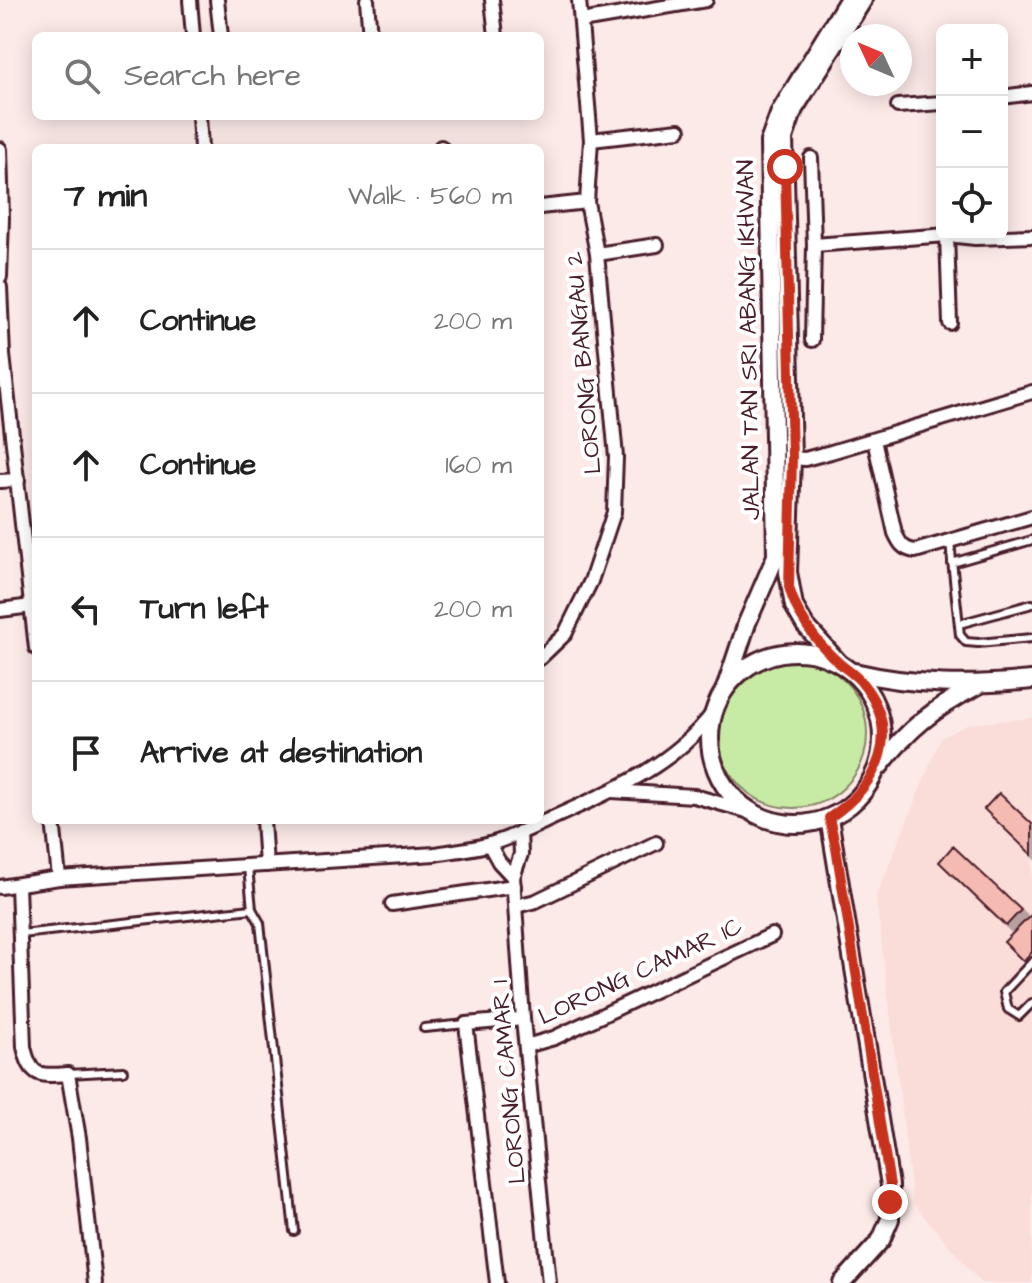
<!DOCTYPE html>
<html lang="en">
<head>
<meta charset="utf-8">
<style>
	:root { --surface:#fff; --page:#f6f6f6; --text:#222; --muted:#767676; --line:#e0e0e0 }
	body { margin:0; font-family:"Architects Daughter",sans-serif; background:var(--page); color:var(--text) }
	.controls { position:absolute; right:24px; top:24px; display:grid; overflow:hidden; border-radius:12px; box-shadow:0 4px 20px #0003 }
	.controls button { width:72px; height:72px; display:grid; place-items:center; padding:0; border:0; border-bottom:2px solid var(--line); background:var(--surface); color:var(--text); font:40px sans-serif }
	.compass { position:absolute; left:840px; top:24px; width:72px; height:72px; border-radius:50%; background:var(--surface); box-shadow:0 4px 20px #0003; rotate:314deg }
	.stop { position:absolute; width:24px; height:24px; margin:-18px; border:6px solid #c8321e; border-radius:50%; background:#fff }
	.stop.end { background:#c8321e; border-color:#fff; box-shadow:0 2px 8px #0008 }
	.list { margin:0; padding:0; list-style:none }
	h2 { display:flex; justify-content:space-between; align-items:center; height:104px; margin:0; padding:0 32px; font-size:34px }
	h2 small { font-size:26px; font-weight:400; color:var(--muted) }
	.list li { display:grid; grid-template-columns:52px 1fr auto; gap:24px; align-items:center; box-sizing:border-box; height:144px; padding:0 32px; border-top:2px solid var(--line) }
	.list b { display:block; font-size:30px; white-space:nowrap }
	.list em { font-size:26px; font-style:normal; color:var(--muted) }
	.icon { flex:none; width:44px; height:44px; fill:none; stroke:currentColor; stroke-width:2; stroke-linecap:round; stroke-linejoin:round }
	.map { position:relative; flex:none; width:1032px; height:1283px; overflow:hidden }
	.search { position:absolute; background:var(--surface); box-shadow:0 4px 20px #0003; left:32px; top:32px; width:512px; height:88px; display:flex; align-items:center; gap:20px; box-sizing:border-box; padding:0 28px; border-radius:12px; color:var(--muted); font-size:30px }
	.panel { position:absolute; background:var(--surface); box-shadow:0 4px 20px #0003; left:32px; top:144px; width:512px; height:680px; border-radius:12px }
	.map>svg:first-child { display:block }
	.built { fill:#fadcd8 }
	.green { fill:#c7eba4; stroke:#888568; stroke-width:2 }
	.building { fill:#f5bab1; stroke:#4a1f2b; stroke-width:2; filter:url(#shadow) }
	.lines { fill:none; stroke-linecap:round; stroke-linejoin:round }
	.lane-casing { stroke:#4a1f2b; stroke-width:12 }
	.street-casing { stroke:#4a1f2b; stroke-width:18 }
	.secondary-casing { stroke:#4a1f2b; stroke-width:22 }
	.lane { stroke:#fff; stroke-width:6 }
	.street { stroke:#fff; stroke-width:12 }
	.secondary { stroke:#fff; stroke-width:16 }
	.route { stroke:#c8321e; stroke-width:10 }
	.labels { text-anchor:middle; stroke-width:8; stroke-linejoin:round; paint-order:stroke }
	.street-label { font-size:24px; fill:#4a1f2b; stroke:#fff }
</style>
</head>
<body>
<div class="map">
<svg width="1032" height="1283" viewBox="0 0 1032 1283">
	<defs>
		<filter id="shadow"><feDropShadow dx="6" dy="6" stdDeviation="0" flood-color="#0004"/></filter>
	</defs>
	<rect width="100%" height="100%" fill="#fceae8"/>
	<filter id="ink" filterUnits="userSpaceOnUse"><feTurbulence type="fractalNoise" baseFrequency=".0125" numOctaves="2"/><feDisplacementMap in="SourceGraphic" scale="16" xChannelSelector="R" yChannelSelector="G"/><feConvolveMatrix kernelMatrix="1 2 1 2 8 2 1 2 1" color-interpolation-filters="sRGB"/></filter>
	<g filter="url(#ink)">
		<polygon class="built" points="1032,718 1032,1283 981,1283 913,1203 876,897 941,738 969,724"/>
		<circle class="green" cx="793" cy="734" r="74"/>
		<g class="building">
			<polygon points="999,793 1032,824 1032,855 984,809"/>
			<polygon points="953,846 1021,910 1006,926 939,862"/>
			<polygon points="1032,914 1032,952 1023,961 1004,942"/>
		</g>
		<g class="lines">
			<g class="lane-casing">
				<g id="lane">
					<polyline points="950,542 960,635 966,642 978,643 1032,638"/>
					<polyline points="952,563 1032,540"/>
					<polyline points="959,624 1032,604"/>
					<polyline points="248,867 252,909 260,923 294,1231"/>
					<polyline points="21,934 252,909"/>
					<polyline points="1032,962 1004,992 1008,1009 1019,1016 1032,1003"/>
					<polyline points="424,1028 466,1024"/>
					<polyline points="68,1074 123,1071"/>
				</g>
			</g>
			<g class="street-casing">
				<g id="street">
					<polyline points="190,0 193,36"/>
					<polyline points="217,0 221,36"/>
					<polyline points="367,0 370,36"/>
					<polyline points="492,0 496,36"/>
					<polyline points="581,21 706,0"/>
					<polyline points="1002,97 1032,93"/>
					<polyline points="898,106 942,103"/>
					<polyline points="199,116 201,148"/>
					<polyline points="591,140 679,130"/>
					<polyline points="441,147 441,148"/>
					<polyline points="0,149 2,218 0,277"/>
					<polyline points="811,158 814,245 812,340"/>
					<polyline points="540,207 587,202"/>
					<polyline points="947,235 950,323"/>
					<polyline points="814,245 947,235 975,238 1032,236"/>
					<polyline points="597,254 657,245"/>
					<polyline points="0,287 3,355 36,648"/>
					<path d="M874 440 895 533C900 544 903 549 915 551L1032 517"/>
					<polyline points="792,458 805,459 831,452 1032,392"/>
					<polyline points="0,481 18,480"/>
					<polyline points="0,610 32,606"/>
					<polyline points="540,658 565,634 591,581 614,512 616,457 597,254 587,202 591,140 579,0"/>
					<polyline points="612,791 694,796 754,813"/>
					<polyline points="53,820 59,878"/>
					<polyline points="263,820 266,865"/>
					<polyline points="520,832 521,854 513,877 523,1019 549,1283"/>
					<polyline points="489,844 499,862 513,877"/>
					<path d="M18 885 24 1047C31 1078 40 1076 68 1074L79 1138 95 1283"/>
					<path d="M0 887 59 878 435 854C453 851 473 849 490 844 514 837 537 825 559 815 617 789 674 764 713 713"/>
					<polyline points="392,904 514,886"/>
					<polyline points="516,906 536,901 656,843"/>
					<polyline points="526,1046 554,1038 772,935"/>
					<polyline points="497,1283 466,1024 523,1019"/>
				</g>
			</g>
			<g class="secondary-casing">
				<g id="secondary">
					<circle cx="796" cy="738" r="86"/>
					<polyline points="839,663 805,625 794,606 788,572 792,458 784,138 794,109 863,0"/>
					<path d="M854 672C914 686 971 686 1032 680"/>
					<polyline points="725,689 747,623 776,556 769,142 780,112 848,0"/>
					<path d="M879 767C908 729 934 708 977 686"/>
					<polyline points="829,818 890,1185 890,1219 881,1240 842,1283"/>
				</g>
			</g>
			<use href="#lane" class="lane"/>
			<use href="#street" class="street"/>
			<use href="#secondary" class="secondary"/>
		</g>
	</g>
	<g class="lines" filter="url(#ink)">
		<path class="route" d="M785 167 792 458 789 587C797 616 816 642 839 663 847 670 856 675 862 683 904 734 877 786 829 818L836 848 890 1185V1202"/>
	</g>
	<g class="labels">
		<g class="street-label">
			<text transform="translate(748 340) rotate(-91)" y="8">JALAN TAN SRI ABANG IKHWAN</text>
			<text transform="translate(583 363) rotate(-95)" y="8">LORONG BANGAU 2</text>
			<text transform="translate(640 971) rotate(-25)" y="8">LORONG CAMAR 1C</text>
			<text transform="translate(508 1082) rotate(-95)" y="8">LORONG CAMAR 1</text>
		</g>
	</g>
</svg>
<div class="controls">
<button>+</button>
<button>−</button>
<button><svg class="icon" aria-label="locate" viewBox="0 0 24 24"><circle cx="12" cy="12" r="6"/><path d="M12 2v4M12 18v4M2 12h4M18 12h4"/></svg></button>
</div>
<svg class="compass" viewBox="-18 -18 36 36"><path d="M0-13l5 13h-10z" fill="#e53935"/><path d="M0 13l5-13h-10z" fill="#767676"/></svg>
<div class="stop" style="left:785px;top:167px"></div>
<div class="stop end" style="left:890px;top:1202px"></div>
<div class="search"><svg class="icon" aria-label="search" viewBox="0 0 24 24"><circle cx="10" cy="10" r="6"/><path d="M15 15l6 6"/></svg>Search here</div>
<section class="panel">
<h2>7 min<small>Walk · 560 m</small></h2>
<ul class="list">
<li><svg class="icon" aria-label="ahead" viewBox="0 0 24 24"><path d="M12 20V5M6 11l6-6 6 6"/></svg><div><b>Continue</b></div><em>200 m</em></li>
<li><svg class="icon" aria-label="ahead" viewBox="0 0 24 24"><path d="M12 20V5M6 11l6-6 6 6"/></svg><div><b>Continue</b></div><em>160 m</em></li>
<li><svg class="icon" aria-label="left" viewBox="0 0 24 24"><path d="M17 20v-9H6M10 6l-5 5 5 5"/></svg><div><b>Turn left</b></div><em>200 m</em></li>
<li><svg class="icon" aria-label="arrive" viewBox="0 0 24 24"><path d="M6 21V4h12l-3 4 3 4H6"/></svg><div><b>Arrive at destination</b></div></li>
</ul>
</section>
</div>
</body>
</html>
